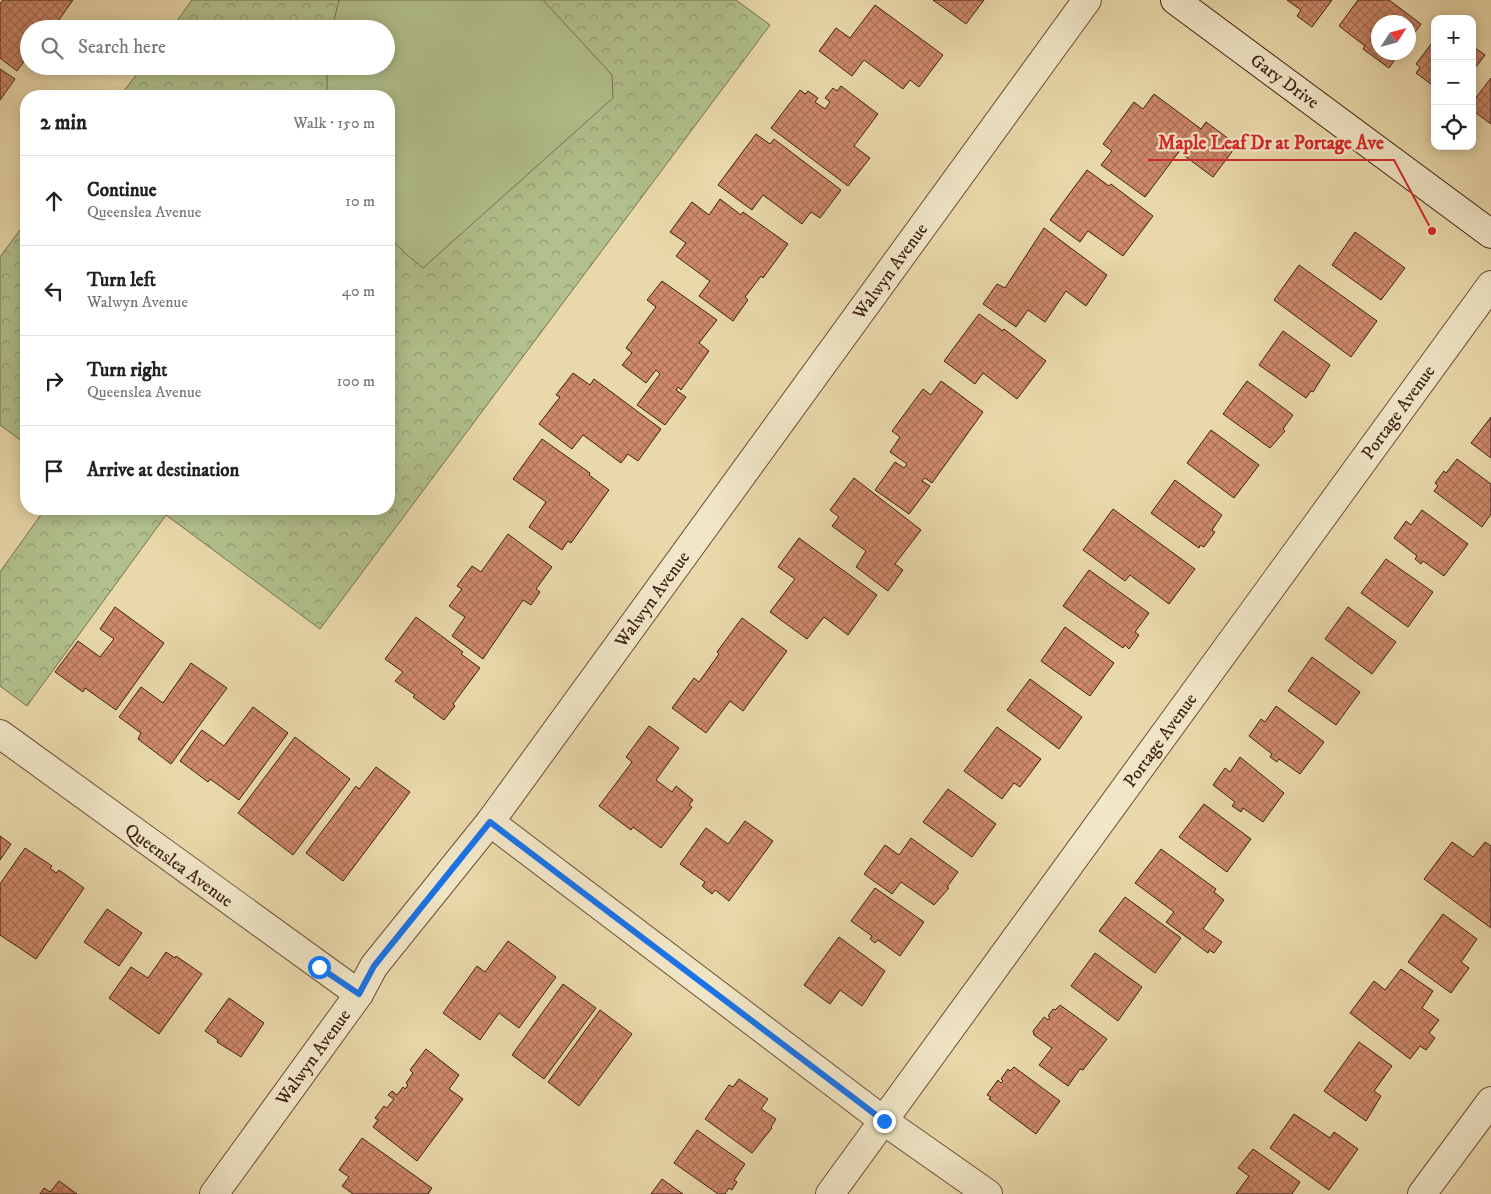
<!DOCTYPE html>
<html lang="en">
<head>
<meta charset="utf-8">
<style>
	:root { --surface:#fff; --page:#f6f6f6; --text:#222; --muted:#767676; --line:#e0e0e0 }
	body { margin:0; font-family:"IM FELL DW Pica",serif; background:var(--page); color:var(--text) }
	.controls { position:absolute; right:15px; top:15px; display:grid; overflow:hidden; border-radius:10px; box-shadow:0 2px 12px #0003 }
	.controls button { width:45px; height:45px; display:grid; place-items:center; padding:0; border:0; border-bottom:1px solid var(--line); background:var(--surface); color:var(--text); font:25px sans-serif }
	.compass { position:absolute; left:1371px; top:15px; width:45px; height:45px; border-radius:50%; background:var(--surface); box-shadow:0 2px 12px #0003; rotate:54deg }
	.stop { position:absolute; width:15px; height:15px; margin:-11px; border:4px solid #1a73e8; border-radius:50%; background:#fff }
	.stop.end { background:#1a73e8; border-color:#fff; box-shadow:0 1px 5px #0008 }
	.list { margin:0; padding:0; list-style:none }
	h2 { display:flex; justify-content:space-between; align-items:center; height:65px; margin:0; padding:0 20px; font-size:21px }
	h2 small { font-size:16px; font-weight:400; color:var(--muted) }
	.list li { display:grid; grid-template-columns:32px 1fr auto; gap:15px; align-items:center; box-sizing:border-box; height:90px; padding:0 20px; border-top:1px solid var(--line) }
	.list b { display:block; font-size:19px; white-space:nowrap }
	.list p { margin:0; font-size:16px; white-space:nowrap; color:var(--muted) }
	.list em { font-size:16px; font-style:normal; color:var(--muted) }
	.icon { flex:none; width:28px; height:28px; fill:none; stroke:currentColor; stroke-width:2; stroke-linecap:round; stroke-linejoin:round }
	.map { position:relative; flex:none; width:1491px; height:1194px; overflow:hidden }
	.search { position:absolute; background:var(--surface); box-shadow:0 2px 12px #0003; left:20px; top:20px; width:375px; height:55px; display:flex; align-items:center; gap:12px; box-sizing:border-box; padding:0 18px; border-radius:28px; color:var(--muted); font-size:19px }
	.panel { position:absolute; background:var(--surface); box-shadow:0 2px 12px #0003; left:20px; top:90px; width:375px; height:425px; border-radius:20px }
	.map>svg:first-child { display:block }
	.forest { fill:url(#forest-crowns); stroke:#787051 }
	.pitch { fill:#b1c08c; stroke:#787051 }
	.building { fill:url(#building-cross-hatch); stroke:#3f2116 }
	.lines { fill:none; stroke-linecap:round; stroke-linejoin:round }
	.street-casing { stroke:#6a4f3b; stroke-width:30 }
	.secondary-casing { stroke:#3f2116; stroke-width:30 }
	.street { stroke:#f1e6c7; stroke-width:28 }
	.secondary { stroke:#f1e6c7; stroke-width:28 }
	.route { stroke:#1a73e8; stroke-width:6 }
	.labels { text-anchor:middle; stroke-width:4.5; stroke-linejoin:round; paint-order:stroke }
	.street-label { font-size:18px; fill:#3f2116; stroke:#f1e6c7 }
	.leader { fill:none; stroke:#d62828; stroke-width:2 }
	.callout-dot { fill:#d62828; stroke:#f1e6c7; stroke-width:2 }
	.callout-label { font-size:19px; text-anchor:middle; font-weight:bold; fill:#d62828; stroke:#f1e6c7; stroke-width:4.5; stroke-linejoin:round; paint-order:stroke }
</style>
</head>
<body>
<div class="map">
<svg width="1491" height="1194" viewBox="0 0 1491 1194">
	<defs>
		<pattern id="forest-crowns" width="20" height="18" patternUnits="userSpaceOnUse" patternTransform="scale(1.25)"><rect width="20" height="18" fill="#b1c08c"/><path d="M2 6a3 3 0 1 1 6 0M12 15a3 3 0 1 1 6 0" fill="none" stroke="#919c71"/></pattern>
		<pattern id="building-cross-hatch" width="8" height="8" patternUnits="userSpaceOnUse" patternTransform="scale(1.25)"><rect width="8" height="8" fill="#ce896a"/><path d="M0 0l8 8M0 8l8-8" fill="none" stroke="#a97056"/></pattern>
	</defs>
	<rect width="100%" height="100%" fill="#e9d8a9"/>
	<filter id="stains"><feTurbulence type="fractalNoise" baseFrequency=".004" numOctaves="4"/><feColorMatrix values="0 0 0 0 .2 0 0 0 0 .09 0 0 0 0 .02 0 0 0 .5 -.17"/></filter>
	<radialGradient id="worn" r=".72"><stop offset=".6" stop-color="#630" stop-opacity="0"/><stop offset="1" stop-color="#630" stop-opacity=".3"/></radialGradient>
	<g class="forest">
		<polygon points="192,0 736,0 770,25 320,629 166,515 27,706 0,686 0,572 45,509 389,509 389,96 120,96 143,66 386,66 386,29 171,29"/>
		<polygon points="26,222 26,444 0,425 0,257"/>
	</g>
	<polygon class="pitch" points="339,0 543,0 612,75 613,98 423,268 406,254 389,237 389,96 327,96 327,66 386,66 386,29 332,29"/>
	<g class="building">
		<polygon points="3,0 73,0 56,24 63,29 29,29 29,57 28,56 17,71 0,58 0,4"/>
		<polygon points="933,0 984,0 966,24"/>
		<polygon points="1287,0 1332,0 1312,27 1297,16 1301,10"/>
		<polygon points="1358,0 1389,0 1421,24 1408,42 1408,22 1378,22 1378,52 1400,52 1389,68 1363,49 1365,46 1339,26"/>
		<polygon points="875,5 943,55 919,87 910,80 903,89 864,60 852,76 819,51 836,28 850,38"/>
		<polygon points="1435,39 1435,87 1416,73 1420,67 1416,64"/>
		<polygon points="1472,46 1485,55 1472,72"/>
		<polygon points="0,69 15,79 0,100"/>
		<polygon points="1491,78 1491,124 1472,110 1472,103"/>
		<polygon points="841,86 878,114 854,146 870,158 848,186 771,128 800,90 805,94 808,91 818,98 815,102 825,109 830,102 825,98 833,88 837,91"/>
		<polygon points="1154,94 1201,129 1206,122 1237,145 1213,177 1182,154 1190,143 1187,141 1145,197 1101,165 1112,151 1103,144 1134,102 1143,109"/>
		<polygon points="756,134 770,144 774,139 841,190 820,218 811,212 802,224 763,195 752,210 718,185"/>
		<polygon points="1087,170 1109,186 1111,184 1153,216 1123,256 1088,231 1080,242 1050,220"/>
		<polygon points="720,199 741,215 743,212 788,244 763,278 761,276 745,297 748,300 733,321 699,296 710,281 676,256 686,243 670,232 692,202 709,215"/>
		<polygon points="1044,228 1107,275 1086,306 1066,291 1045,322 1028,310 1016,327 983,304 997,284 1005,288"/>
		<polygon points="1355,232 1405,268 1381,300 1332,265"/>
		<polygon points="1299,265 1377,321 1351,357 1274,300"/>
		<polygon points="662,281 717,320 699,343 709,351 681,390 678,387 676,390 686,397 665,425 637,405 660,374 656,370 646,383 622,365 632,353 626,348 656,307 647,300"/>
		<polygon points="979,314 1003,331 1004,329 1046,361 1017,399 983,373 975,384 944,361"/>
		<polygon points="1283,331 1330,365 1313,392 1311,391 1306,398 1259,365"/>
		<polygon points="573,373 590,385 594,379 661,429 638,461 628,454 621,463 583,435 572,449 539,424 560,397 556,395"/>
		<polygon points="941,381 983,412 932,483 925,478 922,481 930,486 909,514 875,490 895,462 904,468 907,464 890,452 900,437 892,431 923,389 931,395"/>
		<polygon points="1247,381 1293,415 1283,429 1285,431 1270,448 1223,414"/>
		<polygon points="1491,417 1491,458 1471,443"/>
		<polygon points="1211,430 1259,465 1234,498 1187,463"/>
		<polygon points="542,439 590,473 589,475 609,490 571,543 568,541 562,550 529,527 546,502 513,479"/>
		<polygon points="1457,459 1491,484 1491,514 1482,527 1434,491 1438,486 1435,483 1444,471 1446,473"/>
		<polygon points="854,478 921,530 895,564 903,570 888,591 856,567 866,551 832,526 839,517 830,510"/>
		<polygon points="1175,480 1222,515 1212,530 1215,532 1204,547 1200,545 1199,548 1151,513"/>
		<polygon points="1113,509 1195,569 1169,604 1130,575 1125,581 1083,550"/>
		<polygon points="1422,510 1468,544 1444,576 1423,561 1421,564 1415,559 1417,556 1394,538 1406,521 1411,525"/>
		<polygon points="508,534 552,567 536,589 540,592 531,605 523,600 483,659 452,636 465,617 449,606 462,589 457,586 472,566 481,572"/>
		<polygon points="799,538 877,595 848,635 824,617 807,639 770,612 795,579 778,567"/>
		<polygon points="1386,559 1433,592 1408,627 1361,593"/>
		<polygon points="1089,570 1149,613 1135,632 1139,635 1129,649 1125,645 1123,648 1063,606"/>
		<polygon points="115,607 164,643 116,710 85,688 83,692 55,672 78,641 100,657 114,639 100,629"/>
		<polygon points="1348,607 1396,642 1372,674 1325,639"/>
		<polygon points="416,617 459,649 463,652 461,654 480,668 453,704 455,706 444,720 413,697 415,695 395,681 403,672 385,659"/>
		<polygon points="742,618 787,651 743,711 730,701 706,733 672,708 694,678 699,682 719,654 717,652"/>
		<polygon points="1065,627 1114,663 1090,696 1041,661"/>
		<polygon points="1312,657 1360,692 1336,725 1288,691"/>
		<polygon points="191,663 227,688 171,764 138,739 141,733 119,717 141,687 163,703"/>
		<polygon points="1030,679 1082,717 1059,749 1007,710"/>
		<polygon points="1276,706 1324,742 1300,774 1279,759 1277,762 1270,757 1272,754 1249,736 1261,719 1265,722"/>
		<polygon points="253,707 288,733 239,800 210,779 208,782 180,761 202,730 224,746"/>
		<polygon points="649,726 679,748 656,780 672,792 676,786 693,800 689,805 692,807 661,848 633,827 631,830 599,806 632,762 626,757"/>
		<polygon points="997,727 1041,759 1020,787 1014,783 1002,799 964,771"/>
		<polygon points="295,737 350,779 293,855 238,813"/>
		<polygon points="1240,757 1284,793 1263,822 1243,808 1241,812 1232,806 1235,802 1213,785 1225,768 1230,772"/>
		<polygon points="376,767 410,792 343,881 306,853 356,786 359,789"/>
		<polygon points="948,789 996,824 972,857 923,822"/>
		<polygon points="1204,804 1251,839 1227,872 1179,837"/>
		<polygon points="745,821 773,841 729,901 715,890 712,894 702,886 705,882 680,864 706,828 728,844"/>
		<polygon points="0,836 11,844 0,860"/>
		<polygon points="911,838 958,872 947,887 949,888 934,905 901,882 892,894 864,874 885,845 899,855"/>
		<polygon points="1452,842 1473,857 1485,842 1491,846 1491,928 1424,879"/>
		<polygon points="25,848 52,866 50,868 56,873 59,870 84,888 36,959 0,935 0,884"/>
		<polygon points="1161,849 1216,889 1214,892 1224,900 1203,929 1222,942 1214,953 1209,950 1208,953 1166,922 1174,912 1135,883"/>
		<polygon points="875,888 924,922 900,956 878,940 875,943 870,939 872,936 851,921"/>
		<polygon points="1125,897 1181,938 1155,973 1099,931"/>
		<polygon points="107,909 142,933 119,966 84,942"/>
		<polygon points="1443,914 1477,939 1461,962 1469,968 1451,993 1408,962"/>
		<polygon points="839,937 885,971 862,1006 840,990 830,1004 804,985"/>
		<polygon points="508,941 556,977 519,1028 499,1013 480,1040 443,1013 477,966 485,972"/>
		<polygon points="166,952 175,958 176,956 202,974 159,1034 109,998 131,967 148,978"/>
		<polygon points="1095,953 1142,987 1118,1021 1071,986"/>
		<polygon points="1401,969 1433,991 1422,1008 1439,1020 1429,1033 1435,1038 1426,1050 1420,1046 1410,1059 1350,1013 1374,981 1385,990"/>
		<polygon points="563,984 596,1008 544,1079 512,1055"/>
		<polygon points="229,998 264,1023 241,1057 217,1042 218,1040 205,1031"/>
		<polygon points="1060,1005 1107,1039 1083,1070 1080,1069 1068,1086 1039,1065 1052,1048 1034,1035 1033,1031 1044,1017 1048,1020 1050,1017 1048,1016 1053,1009 1055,1010"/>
		<polygon points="600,1010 632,1034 579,1106 548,1082"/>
		<polygon points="1359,1042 1392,1066 1374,1091 1381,1096 1366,1121 1324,1091"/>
		<polygon points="426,1049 459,1075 449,1089 463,1099 417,1161 373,1127 378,1120 375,1118 384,1106 387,1108 394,1099 388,1095 392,1091 397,1095 403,1087 405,1089 408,1085 406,1083 413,1073 410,1070"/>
		<polygon points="1014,1067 1060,1101 1036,1134 989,1099 991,1097 987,1095 998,1080 1001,1083 1003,1081 1001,1079 1008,1069 1010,1071"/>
		<polygon points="739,1079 768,1099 761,1109 776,1119 771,1127 772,1128 752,1153 705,1119 729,1085 733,1087"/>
		<polygon points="1294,1114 1330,1138 1334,1132 1358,1149 1329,1190 1270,1148"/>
		<polygon points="697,1130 745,1164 734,1180 737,1182 732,1190 729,1188 725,1194 718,1194 674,1163"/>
		<polygon points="362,1138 432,1188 428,1194 353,1194 342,1186 349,1177 339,1170"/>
		<polygon points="1253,1149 1300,1182 1292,1194 1236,1194 1249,1176 1238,1168"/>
		<polygon points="662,1179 683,1194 651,1194"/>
		<polygon points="59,1181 77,1194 40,1194 44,1188 50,1192"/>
	</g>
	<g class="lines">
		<g class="street-casing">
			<g id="street">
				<polyline points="0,734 359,994"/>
				<polyline points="490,822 884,1121 988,1194"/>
				<polyline points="214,1194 359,994 374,966 490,822 1087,0"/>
				<polyline points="830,1194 1491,285"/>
				<polyline points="1422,1194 1491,1101"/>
			</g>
		</g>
		<g class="secondary-casing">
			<polyline id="secondary" points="1175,0 1491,234"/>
		</g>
		<use href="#street" class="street"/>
		<use href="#secondary" class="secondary"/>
	</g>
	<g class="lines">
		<polyline class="route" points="319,967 359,994 374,966 490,822 884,1121"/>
	</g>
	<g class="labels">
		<g class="street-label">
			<text transform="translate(1285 81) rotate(36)" y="6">Gary Drive</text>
			<text transform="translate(890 271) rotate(-54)" y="6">Walwyn Avenue</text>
			<text transform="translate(1398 412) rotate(-54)" y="6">Portage Avenue</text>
			<text transform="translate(652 599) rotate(-54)" y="6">Walwyn Avenue</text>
			<text transform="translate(1160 740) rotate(-54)" y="6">Portage Avenue</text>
			<text transform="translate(179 865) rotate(36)" y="6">Queenslea Avenue</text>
			<text transform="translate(313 1057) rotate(-54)" y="6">Walwyn Avenue</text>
		</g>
	</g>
	<path class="leader" d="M1432 231L1394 160H1148"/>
	<circle class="callout-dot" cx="1432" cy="231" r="5"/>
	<g class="callout-label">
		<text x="1271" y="149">Maple Leaf Dr at Portage Ave</text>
	</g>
	<rect width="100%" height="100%" filter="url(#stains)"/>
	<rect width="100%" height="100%" fill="url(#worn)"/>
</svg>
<div class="controls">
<button>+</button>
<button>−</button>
<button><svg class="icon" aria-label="locate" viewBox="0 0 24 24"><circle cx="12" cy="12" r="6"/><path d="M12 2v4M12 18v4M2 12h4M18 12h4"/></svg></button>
</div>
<svg class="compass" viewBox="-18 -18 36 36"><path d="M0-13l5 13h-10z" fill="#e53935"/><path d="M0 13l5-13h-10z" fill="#767676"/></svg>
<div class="stop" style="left:319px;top:967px"></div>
<div class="stop end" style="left:884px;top:1121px"></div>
<div class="search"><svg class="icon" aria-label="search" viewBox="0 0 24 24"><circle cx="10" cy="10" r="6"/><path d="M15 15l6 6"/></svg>Search here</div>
<section class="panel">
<h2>2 min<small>Walk · 150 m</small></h2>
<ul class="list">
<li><svg class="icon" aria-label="ahead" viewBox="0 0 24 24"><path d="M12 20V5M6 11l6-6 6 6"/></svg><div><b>Continue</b><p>Queenslea Avenue</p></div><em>10 m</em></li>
<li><svg class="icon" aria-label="left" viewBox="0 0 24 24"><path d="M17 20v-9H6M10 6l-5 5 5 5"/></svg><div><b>Turn left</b><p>Walwyn Avenue</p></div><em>40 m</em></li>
<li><svg class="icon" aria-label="right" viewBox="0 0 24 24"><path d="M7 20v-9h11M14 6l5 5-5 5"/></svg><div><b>Turn right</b><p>Queenslea Avenue</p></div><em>100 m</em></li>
<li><svg class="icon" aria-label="arrive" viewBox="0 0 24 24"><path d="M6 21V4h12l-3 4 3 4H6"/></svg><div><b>Arrive at destination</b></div></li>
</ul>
</section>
</div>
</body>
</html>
